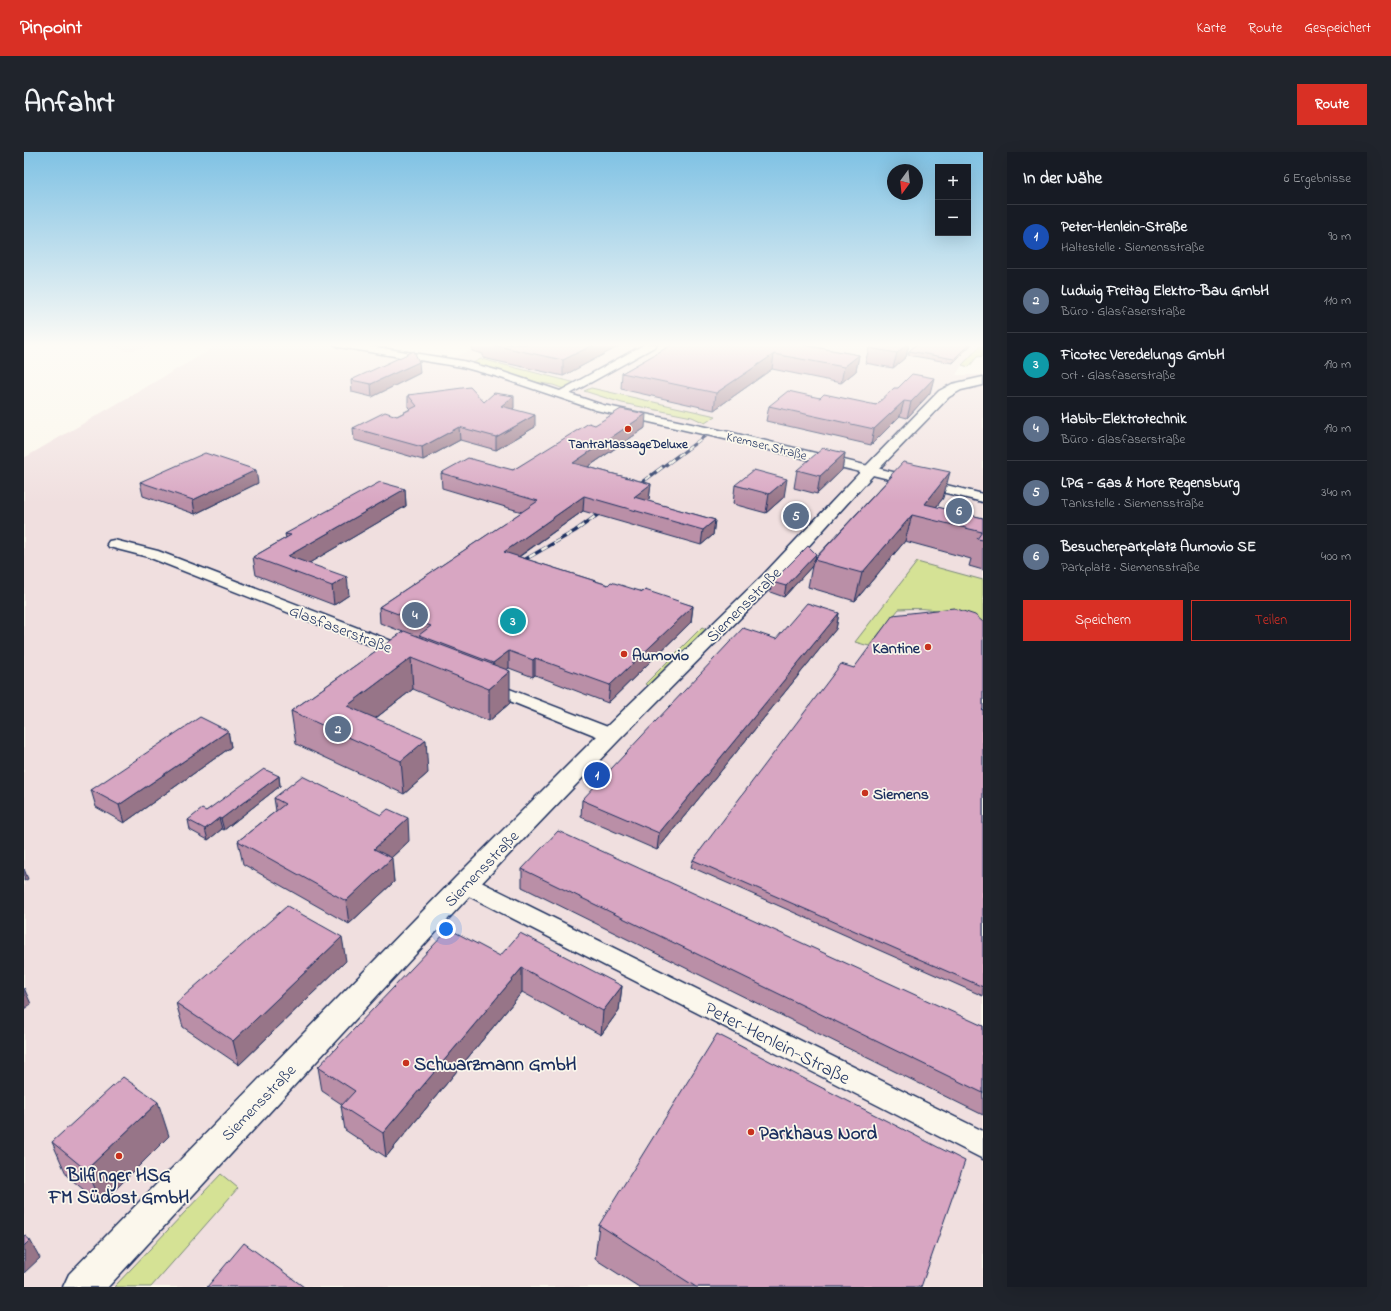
<!DOCTYPE html>
<html lang="de">
<head>
<meta charset="utf-8">
<style>
	:root { --surface:#171b24; --page:#20242c; --text:#f1f3f6; --muted:#9ea1a6; --line:#363941; --accent:#d93025 }
	body { margin:0; font-family:"Indie Flower",sans-serif; background:var(--page); color:var(--text) }
	.controls { position:absolute; right:12px; top:12px; display:grid; overflow:hidden; border-radius:0px; box-shadow:0 4px 16px #0002 }
	.controls button { width:36px; height:36px; display:grid; place-items:center; padding:0; border:0; border-bottom:1px solid var(--line); background:var(--surface); color:var(--text); font:20px sans-serif }
	.compass { position:absolute; left:863px; top:12px; width:36px; height:36px; border-radius:50%; background:var(--surface); box-shadow:0 4px 16px #0002; rotate:195deg }
	.you { position:absolute; left:422px; top:777px; width:14px; height:14px; margin:-10px; border:3px solid #fff; border-radius:50%; background:#1a73e8; box-shadow:0 0 0 6px #1a73e833 }
	.badge { display:grid; place-items:center; width:26px; height:26px; border-radius:50%; background:var(--accent); color:#fff; font-size:13px; font-weight:700 }
	.pin { position:absolute; translate:-50% -50%; border:2px solid #fff; box-shadow:0 1px 4px #0006 }
	.list { margin:0; padding:0; list-style:none }
	h2 { display:flex; justify-content:space-between; align-items:center; height:52px; margin:0; padding:0 16px; font-size:17px }
	h2 small { font-size:13px; font-weight:400; color:var(--muted) }
	.list li { display:grid; grid-template-columns:26px 1fr auto; gap:12px; align-items:center; box-sizing:border-box; height:64px; padding:0 16px; border-top:1px solid var(--line) }
	.list b { display:block; font-size:15px; white-space:nowrap }
	.list p { margin:0; font-size:13px; white-space:nowrap; color:var(--muted) }
	.list em { font-size:13px; font-style:normal; color:var(--muted) }
	.actions { display:flex; gap:8px; padding:12px 16px }
	.actions a { flex:1; padding:9px 0; border:1px solid var(--accent); border-radius:0px; text-align:center; font-size:14px; color:var(--accent) }
	.actions .main { background:var(--accent); color:#fff }
	.map { position:relative; flex:none; width:959px; height:1135px; overflow:hidden; border-radius:0px }
	header { display:flex; align-items:center; gap:24px; box-sizing:border-box; height:56px; padding:0 20px; background:var(--accent); color:#fff }
	header strong { font-size:19px }
	nav { display:flex; gap:22px; margin-inline-start:auto; font-size:14px }
	.intro { display:flex; align-items:center; justify-content:space-between; box-sizing:border-box; height:96px; padding:0 24px }
	h1 { margin:0; font-size:28px }
	.button { padding:10px 18px; border-radius:0px; background:var(--accent); color:#fff; font-size:14px; font-weight:700 }
	main { display:flex; gap:24px; padding:0 24px }
	aside { flex:1; background:var(--surface); border-radius:0px; box-shadow:0 4px 16px #0002 }
	.map>svg:first-child { display:block }
	.built { fill:#f0dfdf }
	.green { fill:#d5e295; stroke:#78887a }
	.lines { fill:none; stroke-linecap:round; stroke-linejoin:round }
	.minor-casing { stroke:#1b2f5e; stroke-width:3 }
	.tertiary-casing { stroke:#1b2f5e; stroke-width:3 }
	.minor { fill:#fbf7ec; fill-rule:evenodd }
	.tertiary { fill:#fbf7ec; fill-rule:evenodd }
	.rail-far1-casing { stroke:#1b2f5e; stroke-width:3 }
	.rail-casing { stroke:#1b2f5e; stroke-width:3.5 }
	.rail-far1 { stroke:#fbf7ec; stroke-width:2; stroke-dasharray:5.5; stroke-linecap:butt }
	.rail { stroke:#fbf7ec; stroke-width:2.5; stroke-dasharray:7; stroke-linecap:butt }
	.wall { fill:#ba8fa7; stroke:#1b2f5e }
	.shaded-wall { fill:#977488; stroke:#1b2f5e }
	.building { fill:#d8a6c2; stroke:#1b2f5e }
	.poi-dot { fill:#c8321e; stroke:#fbf7ec; stroke-width:1.5 }
	.labels { text-anchor:middle; stroke-width:3.5; stroke-linejoin:round; paint-order:stroke }
	.far-poi-label { font-size:13px; font-weight:bold; fill:#1b2f5e; stroke:#fbf7ec }
	.far-street-label { font-size:13px; fill:#1b2f5e; stroke:#fbf7ec }
	.street-label { font-size:16px; fill:#1b2f5e; stroke:#fbf7ec }
	.poi-label { font-size:16px; font-weight:bold; fill:#1b2f5e; stroke:#fbf7ec; text-anchor:start }
	.near-street-label { font-size:19px; fill:#1b2f5e; stroke:#fbf7ec }
	.near-poi-label { font-size:19px; font-weight:bold; fill:#1b2f5e; stroke:#fbf7ec; text-anchor:start }
</style>
</head>
<body>
<header>
<strong>Pinpoint</strong>
<nav><a>Karte</a><a>Route</a><a>Gespeichert</a></nav>
</header>
<div class="intro"><h1>Anfahrt</h1><a class="button">Route</a></div>
<main>
<div class="map">
<svg width="959" height="1135" viewBox="0 0 959 1135">
	<rect width="100%" height="100%" fill="#fbf7ec"/>
	<filter id="ink" filterUnits="userSpaceOnUse"><feTurbulence type="fractalNoise" baseFrequency=".025" numOctaves="2"/><feDisplacementMap in="SourceGraphic" scale="8" xChannelSelector="R" yChannelSelector="G"/><feConvolveMatrix kernelMatrix="1 2 1 2 8 2 1 2 1" color-interpolation-filters="sRGB"/></filter>
	<g filter="url(#ink)">
		<g class="built">
			<polygon points="81,192 137,192 104,199"/>
			<polygon points="194,192 331,192 425,207 462,192 958,192 938,213 932,223 959,223 959,1135 0,1135 0,306 151,218 181,201"/>
		</g>
		<g class="green">
			<polygon points="958,192 959,192 959,204 953,205 945,215 938,213"/>
			<polygon points="457,207 552,231 540,237 529,233 497,228 449,211"/>
			<polygon points="567,236 692,264 681,271 668,265 598,251 560,239"/>
			<path d="M893 410 959 428V470C930 459 906 455 875 457L845 494 831 490Z"/>
			<polygon points="678,475 682,477 683,479 640,521 624,534 621,532"/>
			<polygon points="197,1022 214,1036 127,1135 90,1135"/>
		</g>
		<g class="lines">
			<g class="minor-casing">
				<g id="minor">
					<polygon points="310,192 333,192 439,209 479,220 536,239 621,192 633,192 632,194 546,242 579,253 705,280 959,342 959,350 705,288 572,258 471,224 438,215 315,195"/>
					<polygon points="90,388 134,399 391,498 394,502 391,506 385,507 379,506 124,405 85,395 83,392 85,389"/>
					<polygon points="462,528 594,579 597,583 594,587 587,589 580,587 456,537 453,533 456,529"/>
					<polygon points="441,724 449,726 959,979 959,1007 433,738 430,732 433,726"/>
				</g>
			</g>
			<g class="tertiary-casing">
				<polygon id="tertiary" points="959,225 959,233 937,238 925,245 850,322 751,431 595,588 450,739 84,1135 39,1135 45,1122 432,725 579,578 739,423 840,316 915,239 928,232"/>
			</g>
			<use href="#minor" class="minor"/>
			<use href="#tertiary" class="tertiary"/>
			<g class="rail-far1-casing">
				<polyline id="rail-far1" points="654,304 681,284"/>
			</g>
			<g class="rail-casing">
				<g id="rail">
					<polyline points="610,336 655,303"/>
					<polyline points="493,412 551,379 583,356"/>
				</g>
			</g>
			<use href="#rail-far1" class="rail-far1"/>
			<use href="#rail" class="rail"/>
		</g>
		<g class="wall">
			<polygon points="448,192 599,192 539,224 459,206 459,202 448,199"/>
			<polygon points="648,192 774,192 835,203 832,219 817,231 748,217 690,258 597,237 598,221 648,193"/>
			<polygon points="885,192 882,205 869,216 841,211 845,196"/>
			<polygon points="893,192 948,192 929,211 884,203 885,199"/>
			<polygon points="396,221 348,245 328,240 327,228"/>
			<polygon points="906,241 883,266 876,264 847,293 742,269 745,254 796,246 852,253"/>
			<polygon points="384,243 460,250 490,256 488,257 511,275 472,298 436,288 399,308 330,288 329,276 373,264 386,257 384,255"/>
			<polygon points="571,273 621,276 564,315 627,332 625,347 623,349 691,368 689,383 677,393 559,359 495,405 584,433 619,440 669,454 667,470 584,551 511,523 509,525 485,516 482,518 486,551 465,569 389,537 352,566 404,621 380,642 272,592 267,559 379,480 356,471 355,455 498,360 418,336 417,321 489,318"/>
			<polygon points="821,301 818,318 793,342 770,336 773,318"/>
			<polygon points="866,324 919,346 912,355 959,366 959,418 945,414 947,407 881,389 831,449 784,435 788,414 760,445 746,440 748,430 792,405 865,327"/>
			<polygon points="116,330 234,331 171,362 119,344"/>
			<polygon points="711,333 760,345 742,361 709,352"/>
			<polygon points="381,337 382,354 285,411 325,443 310,453 232,423 229,405 262,386 261,382"/>
			<polygon points="815,461 812,477 633,698 557,665 558,648 752,487"/>
			<polygon points="959,470 959,844 667,715 669,708 830,516"/>
			<polygon points="204,579 207,595 100,671 72,655 67,638"/>
			<polygon points="255,624 256,634 200,678 198,677 184,688 166,678 164,668 182,659"/>
			<polygon points="250,646 385,689 367,706 370,730 325,772 219,712 214,689 252,659"/>
			<polygon points="498,717 959,874 959,963 498,735"/>
			<polygon points="476,804 598,834 595,858 577,883 498,840 362,1005 321,978 317,954 319,953 298,939 294,915"/>
			<polygon points="322,809 215,913 159,875 152,851"/>
			<polygon points="145,984 77,1052 43,1024 28,990"/>
			<polygon points="575,1073 897,1135 615,1135 571,1107"/>
		</g>
		<g class="shaded-wall">
			<polygon points="571,192 599,192 539,224 539,208"/>
			<polygon points="883,192 885,192 882,205 869,216 873,201"/>
			<polygon points="945,192 948,192 929,211 930,207"/>
			<polygon points="750,202 748,217 690,258 692,241"/>
			<polygon points="835,203 832,219 817,231 820,215"/>
			<polygon points="395,210 396,221 348,245 347,232"/>
			<polygon points="910,226 906,241 883,266 887,250"/>
			<polygon points="490,244 490,256 477,267 477,254"/>
			<polygon points="880,249 876,264 847,293 850,277"/>
			<polygon points="622,262 621,276 549,325 549,311"/>
			<polygon points="511,263 511,275 472,298 472,285"/>
			<polygon points="435,275 436,288 399,308 398,295"/>
			<polygon points="821,301 818,318 793,342 796,324"/>
			<polygon points="232,318 234,331 171,362 169,348"/>
			<polygon points="926,320 919,346 903,367 901,352"/>
			<polygon points="763,327 760,345 742,361 745,342"/>
			<polygon points="627,332 625,347 611,358 610,345"/>
			<polygon points="381,337 382,354 270,420 264,404"/>
			<polygon points="560,344 559,359 480,415 480,400"/>
			<polygon points="888,363 881,389 831,449 838,421"/>
			<polygon points="691,368 689,383 677,393 679,378"/>
			<polygon points="792,402 791,408 790,408 788,414 760,445 762,434"/>
			<polygon points="323,425 325,443 310,453 308,434"/>
			<polygon points="669,454 667,470 584,551 586,533"/>
			<polygon points="815,461 812,477 633,698 635,681"/>
			<polygon points="485,499 485,516 469,528 469,511"/>
			<polygon points="387,506 389,537 326,586 323,554"/>
			<polygon points="511,506 511,523 509,525 509,508"/>
			<polygon points="486,519 486,551 465,569 465,537"/>
			<polygon points="204,579 207,595 100,671 95,653"/>
			<polygon points="402,588 404,621 380,642 377,609"/>
			<polygon points="255,624 256,634 200,678 197,667"/>
			<polygon points="195,666 198,677 184,688 181,677"/>
			<polygon points="384,666 385,689 352,720 350,697"/>
			<polygon points="368,706 370,730 325,772 322,749"/>
			<polygon points="0,717 4,727 0,729"/>
			<polygon points="318,785 322,809 215,913 209,889"/>
			<polygon points="498,816 498,840 362,1005 359,981"/>
			<polygon points="598,834 595,858 577,883 579,859"/>
			<polygon points="0,836 7,852 0,857"/>
			<polygon points="134,950 145,984 77,1052 62,1018"/>
			<polygon points="6,1088 16,1106 0,1121 0,1094"/>
		</g>
		<g class="building">
			<polygon points="464,192 571,192 539,208"/>
			<polygon points="649,192 774,192 835,203 820,215 750,202 692,241 598,221"/>
			<polygon points="849,192 883,192 873,201 845,196"/>
			<polygon points="893,192 945,192 930,207 885,199"/>
			<polygon points="390,199 395,210 347,232 327,228"/>
			<polygon points="888,222 910,226 887,250 880,249 850,277 745,254 764,239 796,246 800,242 852,253 870,236 874,236"/>
			<polygon points="446,235 460,250 470,241 490,244 477,254 511,263 472,285 435,275 398,295 329,276 361,260 373,264 393,254 384,243"/>
			<polygon points="597,257 622,262 549,311 627,332 610,345 691,368 679,378 560,344 480,400 584,433 587,430 619,440 621,438 669,454 586,533 511,506 509,508 485,499 469,511 395,483 407,474 355,455 514,349 417,321 444,306 489,318 565,271 571,273"/>
			<polygon points="799,296 821,301 796,324 773,318"/>
			<polygon points="181,301 232,318 169,348 116,330"/>
			<polygon points="879,310 926,320 901,352 959,366 959,388 953,387 958,380 888,363 838,421 790,408 868,324 866,324"/>
			<polygon points="730,318 763,327 745,342 711,333"/>
			<polygon points="356,330 381,337 264,404 323,425 308,434 229,405 267,383 261,382"/>
			<polygon points="784,394 792,402 762,434 748,430"/>
			<polygon points="783,451 815,461 635,681 558,648 719,476 752,487"/>
			<polygon points="930,456 951,463 959,470 959,557 958,558 959,558 959,835 669,708 817,512 830,516 869,463"/>
			<polygon points="380,479 486,519 465,537 387,506 323,554 402,588 377,609 267,559"/>
			<polygon points="176,565 204,579 95,653 67,638"/>
			<polygon points="240,617 255,624 197,667 195,666 181,677 164,668 178,657 182,659"/>
			<polygon points="278,624 357,663 364,657 384,666 350,697 368,706 322,749 214,689 261,652 250,646"/>
			<polygon points="534,679 959,874 959,941 498,717"/>
			<polygon points="263,754 318,785 209,889 152,851"/>
			<polygon points="425,777 476,804 496,781 598,834 579,859 498,816 359,981 317,954 331,939 294,915"/>
			<polygon points="693,882 941,1009 897,1135 672,1135 575,1073"/>
			<polygon points="99,925 134,950 62,1018 28,990"/>
			<polygon points="0,1083 6,1088 0,1094"/>
			<polygon points="220,1091 280,1135 183,1135"/>
		</g>
	</g>
	<linearGradient id="sky" x2="0" y2="1"><stop stop-color="#80c2e4"/><stop offset="0.55" stop-color="#fdfbf6"/><stop offset="1" stop-color="#fdfbf6" stop-opacity="0"/></linearGradient>
	<rect width="959" height="351" fill="url(#sky)"/>
	<g class="poi-dot">
		<circle cx="604" cy="277" r="4"/>
		<circle cx="904" cy="495" r="4"/>
		<circle cx="600" cy="502" r="4"/>
		<circle cx="841" cy="641" r="4"/>
		<circle cx="382" cy="911" r="4"/>
		<circle cx="727" cy="980" r="4"/>
		<circle cx="95" cy="1004" r="4"/>
	</g>
	<g class="labels">
		<g class="far-poi-label">
			<text x="604" y="296">TantraMassageDeluxe</text>
		</g>
		<g class="far-street-label">
			<text transform="translate(743 293) rotate(14)" y="5">Kremser Straße</text>
		</g>
		<g class="street-label">
			<text transform="translate(719 452) rotate(-45)" y="6">Siemensstraße</text>
			<text transform="translate(317 476) rotate(21)" y="6">Glasfaserstraße</text>
			<text transform="translate(457 716) rotate(-46)" y="6">Siemensstraße</text>
			<text transform="translate(234 950) rotate(-46)" y="6">Siemensstraße</text>
		</g>
		<g class="poi-label">
			<text x="896" y="501" text-anchor="end">Kantine</text>
			<text x="608" y="508">Aumovio</text>
			<text x="849" y="647">Siemens</text>
		</g>
		<g class="near-street-label">
			<text transform="translate(754 890) rotate(27)" y="7">Peter-Henlein-Straße</text>
		</g>
		<g class="near-poi-label">
			<text x="390" y="918">Schwarzmann GmbH</text>
			<text x="735" y="987">Parkhaus Nord</text>
			<text x="95" y="1029" text-anchor="middle">Bilfinger HSG<tspan x="95" dy="22">FM Südost GmbH</tspan></text>
		</g>
	</g>
</svg>
<div class="controls">
<button>+</button>
<button>−</button>
</div>
<svg class="compass" viewBox="-18 -18 36 36"><path d="M0-13l5 13h-10z" fill="#e53935"/><path d="M0 13l5-13h-10z" fill="#9ea1a6"/></svg>
<div class="you"></div>
<div class="pin badge" style="left:573px;top:623px;background:#1a4fb4">1</div>
<div class="pin badge" style="left:314px;top:577px;background:#5c6f8a">2</div>
<div class="pin badge" style="left:489px;top:469px;background:#0f9aa8">3</div>
<div class="pin badge" style="left:391px;top:463px;background:#5c6f8a">4</div>
<div class="pin badge" style="left:772px;top:364px;background:#5c6f8a">5</div>
<div class="pin badge" style="left:935px;top:359px;background:#5c6f8a">6</div>
</div>
<aside>
<h2>In der Nähe<small>6 Ergebnisse</small></h2>
<ul class="list">
<li><span class="badge" style="background:#1a4fb4">1</span><div><b>Peter-Henlein-Straße</b><p>Haltestelle · Siemensstraße</p></div><em>90 m</em></li>
<li><span class="badge" style="background:#5c6f8a">2</span><div><b>Ludwig Freitag Elektro-Bau GmbH</b><p>Büro · Glasfaserstraße</p></div><em>110 m</em></li>
<li><span class="badge" style="background:#0f9aa8">3</span><div><b>Ficotec Veredelungs GmbH</b><p>Ort · Glasfaserstraße</p></div><em>190 m</em></li>
<li><span class="badge" style="background:#5c6f8a">4</span><div><b>Habib-Elektrotechnik</b><p>Büro · Glasfaserstraße</p></div><em>190 m</em></li>
<li><span class="badge" style="background:#5c6f8a">5</span><div><b>LPG - Gas &amp; More Regensburg</b><p>Tankstelle · Siemensstraße</p></div><em>340 m</em></li>
<li><span class="badge" style="background:#5c6f8a">6</span><div><b>Besucherparkplatz Aumovio SE</b><p>Parkplatz · Siemensstraße</p></div><em>400 m</em></li>
</ul>
<div class="actions"><a class="main">Speichern</a><a>Teilen</a></div>
</aside>
</main>
</body>
</html>
